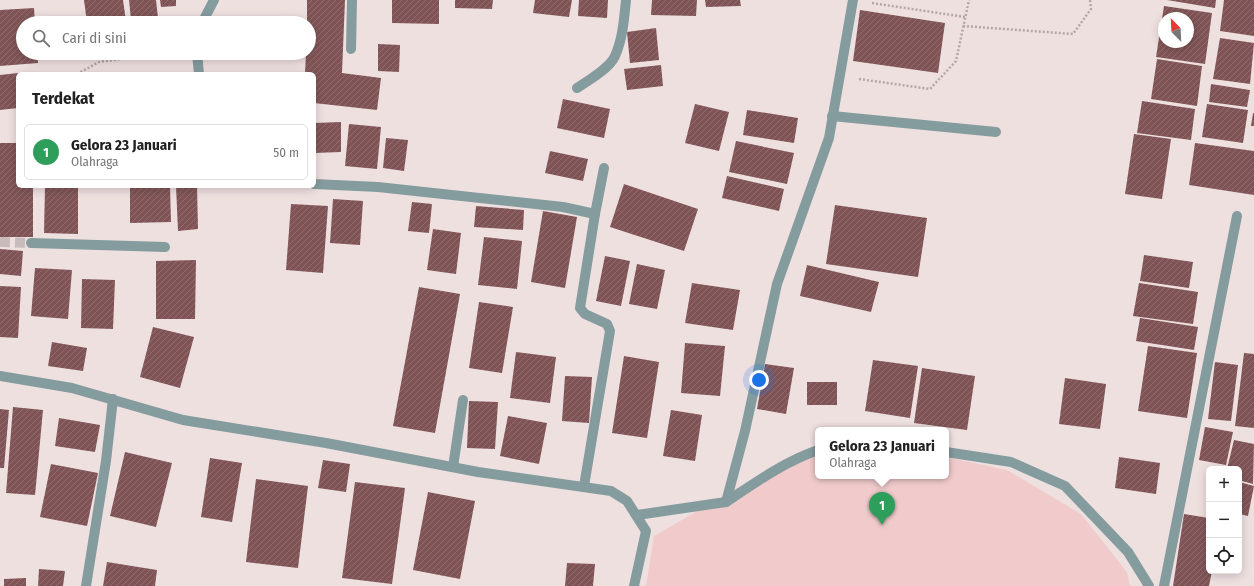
<!DOCTYPE html>
<html lang="id">
<head>
<meta charset="utf-8">
<style>
	:root { --surface:#fff; --page:#f6f6f6; --text:#222; --muted:#767676; --line:#e0e0e0; --accent:#2563eb }
	body { margin:0; font-family:"Fira Sans Condensed",sans-serif; background:var(--page); color:var(--text) }
	.controls { position:absolute; right:12px; bottom:12px; display:grid; overflow:hidden; border-radius:6px; box-shadow:0 2px 10px #0003 }
	.controls button { width:36px; height:36px; display:grid; place-items:center; padding:0; border:0; border-bottom:1px solid var(--line); background:var(--surface); color:var(--text); font:20px sans-serif }
	.compass { position:absolute; left:1158px; top:12px; width:36px; height:36px; border-radius:50%; background:var(--surface); box-shadow:0 2px 10px #0003; rotate:336deg }
	.you { position:absolute; left:759px; top:380px; width:14px; height:14px; margin:-10px; border:3px solid #fff; border-radius:50%; background:#1a73e8; box-shadow:0 0 0 6px #1a73e833 }
	.badge { display:grid; place-items:center; width:26px; height:26px; border-radius:50%; background:var(--accent); color:#fff; font-size:13px; font-weight:700 }
	.pin { position:absolute; translate:-50% -33px; filter:drop-shadow(0 1px 2px #0008) }
	.pin::after { content:''; position:absolute; top:21px; width:14px; height:12px; background:inherit; clip-path:polygon(0 0,100% 0,50% 100%) }
	.popup { position:absolute; left:815px; top:427px; width:134px; height:52px; box-sizing:border-box; display:grid; place-content:center; border-radius:6px; background:var(--surface); filter:drop-shadow(0 1px 3px #0005); font-size:13px; white-space:nowrap; color:var(--muted) }
	.popup b { font-size:15px; color:var(--text) }
	.popup::after { content:''; position:absolute; left:50%; top:100%; margin-left:-8px; border:8px solid transparent; border-top-color:var(--surface) }
	.list { margin:0; padding:0; list-style:none }
	h2 { display:flex; justify-content:space-between; align-items:center; height:52px; margin:0; padding:0 16px; font-size:17px }
	h2 small { font-size:13px; font-weight:400; color:var(--muted) }
	.list li { display:grid; grid-template-columns:26px 1fr auto; gap:12px; align-items:center; box-sizing:border-box; height:56px; margin:0 8px 8px; padding:0 8px; border:1px solid var(--line); border-radius:6px }
	.list b { display:block; font-size:15px; white-space:nowrap }
	.list p { margin:0; font-size:13px; white-space:nowrap; color:var(--muted) }
	.list em { font-size:13px; font-style:normal; color:var(--muted) }
	.icon { flex:none; width:22px; height:22px; fill:none; stroke:currentColor; stroke-width:2; stroke-linecap:round; stroke-linejoin:round }
	.map { position:relative; flex:none; width:1254px; height:586px; overflow:hidden }
	.search { position:absolute; background:var(--surface); box-shadow:0 2px 10px #0003; left:16px; top:16px; width:300px; height:44px; display:flex; align-items:center; gap:10px; box-sizing:border-box; padding:0 14px; border-radius:22px; color:var(--muted); font-size:15px }
	.panel { position:absolute; background:var(--surface); box-shadow:0 2px 10px #0003; left:16px; top:72px; width:300px; height:116px; border-radius:6px }
	.map>svg:first-child { display:block }
	.grass { fill:#f1cbcc }
	.building { fill:url(#building-hatch); fill-rule:evenodd }
	.lines { fill:none; stroke-linecap:round; stroke-linejoin:round }
	.minor-tunnel { stroke:#c8bbbb; stroke-width:10; stroke-dasharray:10 5; stroke-linecap:butt }
	.path { stroke:#b2a6a6; stroke-width:2.5; stroke-dasharray:2 2; stroke-linecap:butt }
	.minor { stroke:#859c9f; stroke-width:10 }
</style>
</head>
<body>
<div class="map">
<svg width="1254" height="586" viewBox="0 0 1254 586">
	<defs>
		<pattern id="building-hatch" width="6" height="6" patternUnits="userSpaceOnUse"><rect width="6" height="6" fill="#805456"/><path d="M-1 1l2-2M0 6l6-6M5 7l2-2" fill="none" stroke="#906e70"/></pattern>
	</defs>
	<rect width="100%" height="100%" fill="#efe0e0"/>
	<polygon class="grass" points="818,449 818,476 946,476 946,457 1007,470 1081,514 1127,572 1130,586 646,586 654,536 803,450"/>
	<g class="building">
		<polygon points="84,0 123,0 126,21 87,23"/>
		<polygon points="129,0 156,0 158,18 131,20"/>
		<polygon points="160,0 176,0 176,6 161,7"/>
		<polygon points="307,0 345,0 342,73 381,78 377,110 314,103 314,74 305,74 306,53 309,53 309,23 307,23"/>
		<polygon points="392,0 439,0 439,24 392,23"/>
		<polygon points="455,0 493,0 492,9 455,8"/>
		<polygon points="535,0 572,0 569,17 533,13"/>
		<polygon points="579,0 608,0 607,18 578,16"/>
		<polygon points="652,0 697,0 696,16 651,15"/>
		<polygon points="705,0 740,0 741,6 706,7"/>
		<polygon points="1167,0 1216,0 1215,8"/>
		<polygon points="1224,0 1254,0 1254,36 1220,31"/>
		<path d="M1164 6 1212 13 1205 64 1156 57ZM1164 18H1188V42H1164Z"/>
		<polygon points="34,8 35,23 23,23 23,53 37,53 38,63 0,66 0,10"/>
		<polygon points="860,10 945,23 938,73 853,61"/>
		<polygon points="656,28 659,60 630,63 627,32"/>
		<polygon points="1220,38 1254,43 1250,84 1213,79"/>
		<polygon points="378,44 400,45 399,72 378,71"/>
		<polygon points="1157,59 1202,66 1197,106 1151,99"/>
		<polygon points="661,65 663,86 627,90 624,69"/>
		<polygon points="18,73 18,108 0,110 0,75"/>
		<polygon points="1211,84 1250,90 1247,107 1209,102"/>
		<polygon points="563,99 610,109 604,138 557,128"/>
		<polygon points="1142,101 1195,109 1191,140 1137,133"/>
		<polygon points="695,104 729,112 719,151 685,143"/>
		<polygon points="1207,104 1248,110 1243,143 1202,137"/>
		<polygon points="747,110 798,118 794,143 743,135"/>
		<polygon points="1253,113 1254,113 1254,126 1251,126"/>
		<polygon points="341,122 341,152 314,153 314,123"/>
		<polygon points="349,124 381,127 377,169 345,166"/>
		<polygon points="1134,134 1171,139 1162,199 1125,194"/>
		<polygon points="386,138 408,140 404,171 383,168"/>
		<polygon points="736,141 794,153 787,184 729,172"/>
		<polygon points="0,143 18,143 18,186 33,186 33,237 0,237"/>
		<polygon points="1195,143 1254,151 1254,195 1189,185"/>
		<polygon points="550,151 588,159 583,181 545,173"/>
		<polygon points="727,176 784,189 779,211 722,198"/>
		<polygon points="624,184 698,209 684,251 610,227"/>
		<polygon points="45,186 78,186 78,234 44,233"/>
		<polygon points="130,186 170,186 171,222 130,223"/>
		<polygon points="176,186 197,186 198,229 178,231"/>
		<polygon points="333,199 363,201 360,245 330,243"/>
		<polygon points="412,202 432,204 429,233 408,231"/>
		<polygon points="291,204 328,206 323,273 286,270"/>
		<polygon points="835,205 927,218 918,277 826,264"/>
		<polygon points="476,206 524,210 523,230 474,227"/>
		<polygon points="543,211 577,217 565,288 531,282"/>
		<polygon points="433,229 461,233 456,274 427,270"/>
		<polygon points="484,237 522,241 517,289 478,285"/>
		<polygon points="0,249 23,251 21,276 0,274"/>
		<polygon points="1144,255 1193,262 1189,288 1140,281"/>
		<polygon points="605,256 630,261 621,306 596,301"/>
		<polygon points="196,260 195,319 156,319 156,261"/>
		<polygon points="637,264 665,270 657,309 629,304"/>
		<polygon points="807,265 879,282 871,312 800,296"/>
		<polygon points="35,268 72,270 68,319 31,316"/>
		<polygon points="82,279 115,280 113,329 81,328"/>
		<polygon points="692,283 740,290 733,330 685,323"/>
		<polygon points="1139,283 1198,292 1193,324 1133,316"/>
		<polygon points="0,286 21,287 18,338 0,337"/>
		<polygon points="419,287 460,294 435,433 393,426"/>
		<polygon points="479,302 513,307 502,373 469,368"/>
		<polygon points="1140,318 1198,327 1194,350 1136,341"/>
		<polygon points="153,327 194,337 180,388 140,377"/>
		<polygon points="52,342 87,348 83,371 48,366"/>
		<polygon points="685,343 725,346 720,396 681,393"/>
		<polygon points="1148,346 1197,353 1187,418 1138,411"/>
		<polygon points="516,352 556,357 550,403 510,398"/>
		<polygon points="1244,353 1254,354 1254,428 1235,426"/>
		<polygon points="624,356 659,362 647,438 612,433"/>
		<polygon points="873,360 918,366 910,418 865,411"/>
		<polygon points="1215,362 1238,365 1231,421 1208,419"/>
		<polygon points="765,364 794,368 786,414 757,409"/>
		<polygon points="922,368 975,376 967,430 914,423"/>
		<polygon points="565,376 592,377 589,423 562,421"/>
		<polygon points="1065,378 1106,384 1100,429 1059,424"/>
		<rect x="807" y="382" width="30" height="23"/>
		<polygon points="469,401 498,402 495,449 467,448"/>
		<polygon points="13,407 43,410 35,495 6,493"/>
		<polygon points="0,409 9,410 4,468 0,468"/>
		<polygon points="671,410 702,415 695,461 663,456"/>
		<polygon points="508,416 547,423 539,464 500,456"/>
		<polygon points="59,418 100,425 95,452 55,446"/>
		<polygon points="1205,427 1233,432 1226,465 1199,460"/>
		<polygon points="1234,440 1254,444 1253,484 1239,480 1239,469 1227,469"/>
		<polygon points="125,452 172,463 156,527 110,516"/>
		<polygon points="1119,457 1160,463 1156,494 1115,488"/>
		<polygon points="210,458 242,463 232,522 201,517"/>
		<polygon points="323,460 350,464 346,492 318,488"/>
		<polygon points="51,464 98,473 87,526 40,517"/>
		<polygon points="256,479 308,486 298,568 246,562"/>
		<polygon points="355,482 405,488 392,584 342,578"/>
		<polygon points="1239,482 1254,486 1248,516 1239,514"/>
		<polygon points="428,492 475,501 460,579 413,570"/>
		<polygon points="1184,514 1209,518 1209,571 1212,571 1209,586 1173,586"/>
		<polygon points="107,562 157,570 155,586 103,586"/>
		<polygon points="567,563 595,564 593,586 565,586"/>
		<polygon points="39,569 65,571 63,586 38,586"/>
		<polygon points="26,578 26,586 4,586 4,579"/>
	</g>
	<g class="lines">
		<polyline class="minor-tunnel" points="0,242 31,243"/>
		<g class="path">
			<polyline points="872,3 965,17"/>
			<polyline points="963,26 1073,34 1091,9 1090,0"/>
			<polyline points="77,74 99,62 164,53"/>
			<polyline points="859,79 930,89 956,61 969,0"/>
		</g>
		<g class="minor">
			<polyline points="202,23 214,0"/>
			<polyline points="351,49 352,0"/>
			<polyline points="197,53 199,74"/>
			<path d="M577 88C588 81 610 68 615 56 623 38 624 19 626 0"/>
			<polyline points="832,116 996,132"/>
			<polyline points="314,184 378,187 563,207 595,214 580,308 585,314 607,324 610,331 584,486"/>
			<polyline points="595,214 604,168"/>
			<polyline points="31,243 165,247"/>
			<polyline points="0,376 72,388 183,420 326,443 478,472 611,491 627,501 646,531 634,586"/>
			<polyline points="946,452 1011,462 1065,486 1128,552 1149,586"/>
			<polyline points="453,467 463,400"/>
			<path d="M726 502C756 482 784 462 818 450"/>
			<polyline points="637,515 726,502 745,431 777,284 829,138 853,0"/>
			<polyline points="86,586 106,461 113,399"/>
			<polyline points="1164,586 1237,216"/>
		</g>
	</g>
</svg>
<div class="controls">
<button>+</button>
<button>−</button>
<button><svg class="icon" aria-label="locate" viewBox="0 0 24 24"><circle cx="12" cy="12" r="6"/><path d="M12 2v4M12 18v4M2 12h4M18 12h4"/></svg></button>
</div>
<svg class="compass" viewBox="-18 -18 36 36"><path d="M0-13l5 13h-10z" fill="#e53935"/><path d="M0 13l5-13h-10z" fill="#767676"/></svg>
<div class="you"></div>
<div class="pin badge" style="left:882px;top:525px;background:#2e9e5b">1</div>
<div class="popup"><b>Gelora 23 Januari</b>Olahraga</div>
<div class="search"><svg class="icon" aria-label="search" viewBox="0 0 24 24"><circle cx="10" cy="10" r="6"/><path d="M15 15l6 6"/></svg>Cari di sini</div>
<section class="panel">
<h2>Terdekat<small></small></h2>
<ul class="list">
<li><span class="badge" style="background:#2e9e5b">1</span><div><b>Gelora 23 Januari</b><p>Olahraga</p></div><em>50 m</em></li>
</ul>
</section>
</div>
</body>
</html>
